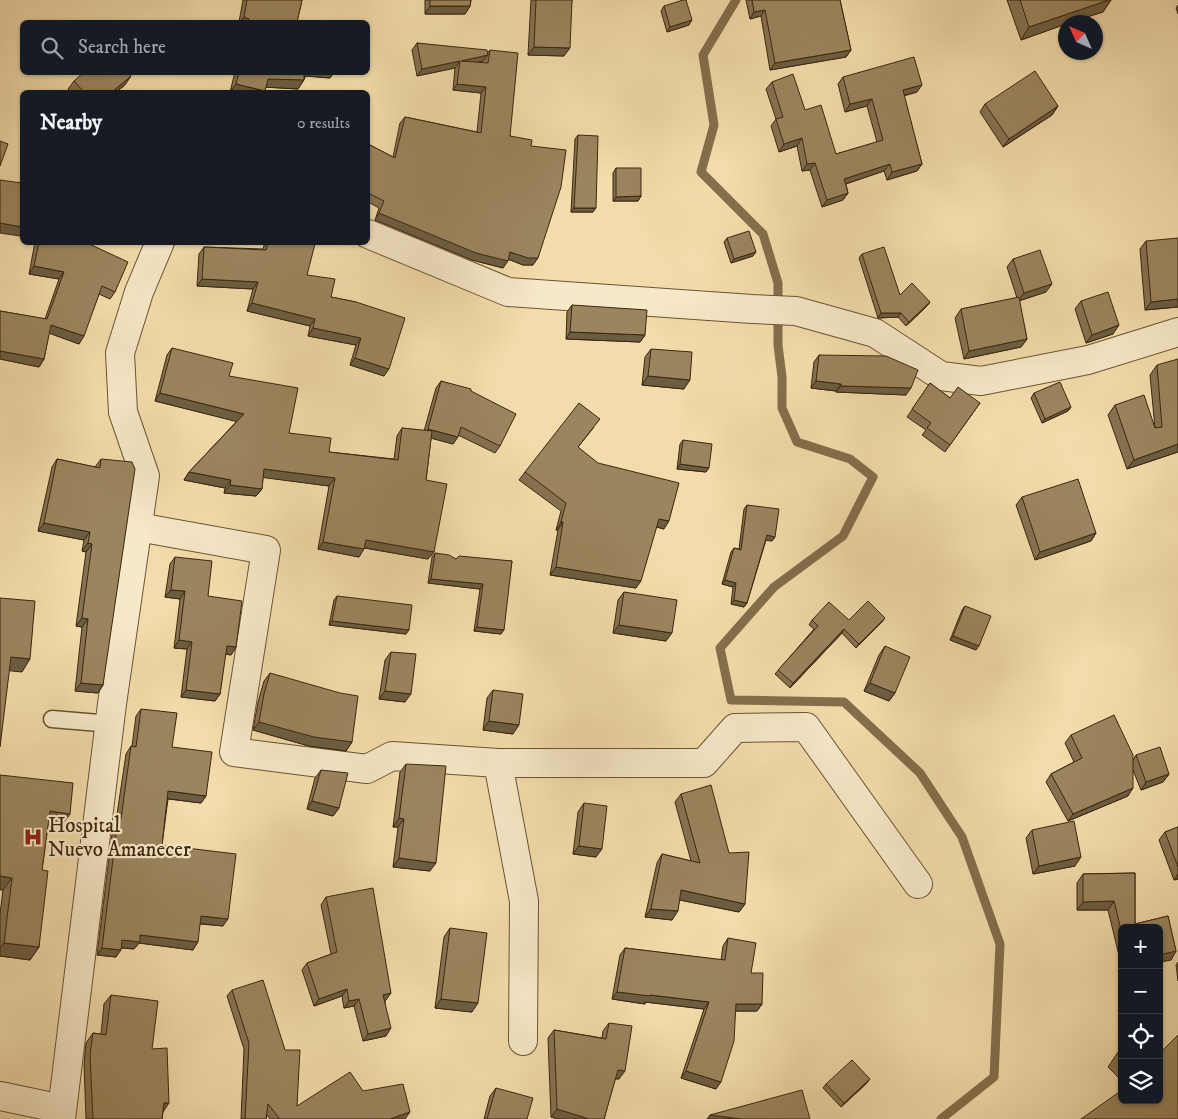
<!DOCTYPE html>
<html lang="en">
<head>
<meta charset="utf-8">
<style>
	:root { --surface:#171b24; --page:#20242c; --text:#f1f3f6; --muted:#9ea1a6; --line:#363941 }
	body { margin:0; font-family:"IM FELL DW Pica",serif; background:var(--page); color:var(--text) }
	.controls { position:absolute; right:15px; bottom:15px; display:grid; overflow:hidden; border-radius:8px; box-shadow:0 1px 4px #0004 }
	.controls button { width:45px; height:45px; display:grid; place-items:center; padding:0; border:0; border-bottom:1px solid var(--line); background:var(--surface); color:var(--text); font:25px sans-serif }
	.compass { position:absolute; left:1058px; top:15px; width:45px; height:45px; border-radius:50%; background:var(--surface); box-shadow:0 1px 4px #0004; rotate:315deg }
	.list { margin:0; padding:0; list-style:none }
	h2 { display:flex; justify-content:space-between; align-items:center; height:65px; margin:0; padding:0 20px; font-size:21px }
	h2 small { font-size:16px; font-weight:400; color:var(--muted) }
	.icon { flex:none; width:28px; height:28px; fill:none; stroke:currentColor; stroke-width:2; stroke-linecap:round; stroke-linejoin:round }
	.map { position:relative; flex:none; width:1178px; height:1119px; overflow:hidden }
	.search { position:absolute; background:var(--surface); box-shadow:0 1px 4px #0004; left:20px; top:20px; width:350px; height:55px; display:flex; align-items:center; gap:12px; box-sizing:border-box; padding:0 18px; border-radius:8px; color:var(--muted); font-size:19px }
	.panel { position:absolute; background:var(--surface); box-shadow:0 1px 4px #0004; left:20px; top:90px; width:350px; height:155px; border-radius:8px }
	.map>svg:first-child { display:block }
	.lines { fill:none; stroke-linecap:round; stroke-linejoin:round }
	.stream { stroke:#846e4b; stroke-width:9 }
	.lane-casing { stroke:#695434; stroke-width:19 }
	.street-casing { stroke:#695434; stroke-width:30 }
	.lane { stroke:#f7e8c8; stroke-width:16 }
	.street { stroke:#f7e8c8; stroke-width:28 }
	.wall { fill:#857252; stroke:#3b270d }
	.shaded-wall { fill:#6c5d42; stroke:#3b270d }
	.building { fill:#9b855f; stroke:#3b270d }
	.labels { text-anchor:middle; stroke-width:4.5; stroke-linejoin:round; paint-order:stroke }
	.poi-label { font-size:21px; fill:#3b270d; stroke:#f7e8c8; text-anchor:start }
</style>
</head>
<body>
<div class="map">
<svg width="1178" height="1119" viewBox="0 0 1178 1119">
	<rect width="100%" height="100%" fill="#f3dcab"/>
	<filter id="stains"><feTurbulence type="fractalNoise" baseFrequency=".004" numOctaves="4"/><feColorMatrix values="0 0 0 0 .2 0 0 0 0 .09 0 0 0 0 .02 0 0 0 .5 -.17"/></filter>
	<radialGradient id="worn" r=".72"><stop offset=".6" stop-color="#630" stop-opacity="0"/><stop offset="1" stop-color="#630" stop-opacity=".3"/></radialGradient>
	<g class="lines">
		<polyline class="stream" points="736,0 703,55 714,125 701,172 763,234 778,283 778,345 782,377 782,408 797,442 850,459 873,477 843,536 774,587 720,648 731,700 844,702 920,773 962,837 1000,944 994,1077 941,1119"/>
		<g class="lane-casing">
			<polyline id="lane" points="52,719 111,724"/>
		</g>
		<g class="street-casing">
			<g id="street">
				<polyline points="368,234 508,292 752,309 796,311 875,333 941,376 981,381 1088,360 1178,332"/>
				<polyline points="138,527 266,550 234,752 367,769 392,756 498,763 704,763 735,728 806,727 918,884"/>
				<polyline points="498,763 524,901 523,1041"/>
				<polyline points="0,1096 62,1109"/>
				<polyline points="61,1119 112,704 145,476 123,412 120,353 139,292 160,242"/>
			</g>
		</g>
		<use href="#lane" class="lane"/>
		<use href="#street" class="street"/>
	</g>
	<g class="wall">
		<polygon points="243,0 302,0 297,22 239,22"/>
		<polygon points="425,0 471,0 470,6 465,14 425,14"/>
		<polygon points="531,0 572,0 564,56 528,55"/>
		<polygon points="746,0 840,0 851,50 846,57 770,70 761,16 750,19"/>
		<polygon points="1007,0 1111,0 1103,12 1071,22 1066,22 1066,24 1021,40"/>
		<polygon points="1178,5 1178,14 1176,8"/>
		<polygon points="664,6 689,25 667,32 661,11"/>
		<polygon points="417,43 487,53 490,50 510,136 531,146 533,265 523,265 508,259 503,268 472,260 375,220 379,208 368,202 368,144 393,157 400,123 405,117 477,132 481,93 453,90 455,68 417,76 412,50"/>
		<polygon points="235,72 334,72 330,78 306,76 298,89 266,87 264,92 230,92"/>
		<polygon points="843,77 917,92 904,96 922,164 917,171 887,180 884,171 846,184 848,193 843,200 822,207 810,170 802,171 797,146 779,152 771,126 776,119 766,89 772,82 836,154 877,142 867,106 845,112 838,84"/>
		<polygon points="74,81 125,85 116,92 71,92 68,89"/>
		<polygon points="985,104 1058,106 1052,115 1003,147 980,112"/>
		<polygon points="578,135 593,212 571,212 575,139"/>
		<polygon points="616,168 641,196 638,201 613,201 613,173"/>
		<polygon points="727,238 753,256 731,263 724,242"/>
		<polygon points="1146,241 1178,307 1145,310 1140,249"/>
		<polygon points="35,242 85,242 115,292 110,299 99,294 79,344 49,333 44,359 39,367 0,359 0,311 45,319 59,279 29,274"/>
		<polygon points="265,242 310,242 307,275 331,297 356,302 384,376 350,365 356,345 308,336 310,326 247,311 253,289 197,286 199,254 204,247 263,249"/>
		<polygon points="862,254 900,295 930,302 927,306 906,326 898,317 878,318 859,258"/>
		<polygon points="1013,259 1046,292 1019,301 1027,339 1021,347 964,359 955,318 961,309 1017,298 1007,267"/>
		<polygon points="1081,301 1113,334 1086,343 1075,309"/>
		<polygon points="572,305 645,335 640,342 566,339 567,312"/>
		<polygon points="172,348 229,376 289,433 329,452 394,459 397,436 402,428 424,431 436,388 441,381 471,391 500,446 495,453 458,435 453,444 431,438 426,480 434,552 428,559 364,548 359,557 318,549 329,486 263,477 262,489 256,496 224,493 225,488 184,480 189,472 237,421 155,401 167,355"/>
		<polygon points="651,349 684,389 642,385 645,357"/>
		<polygon points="819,355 906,395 836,392 836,391 811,388 814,362"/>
		<polygon points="1157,365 1178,452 1127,469 1108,415 1115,405 1155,428 1150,375"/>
		<polygon points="930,383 950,398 980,403 945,452 922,435 926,430 907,417"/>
		<polygon points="1034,393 1071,407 1068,411 1042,423 1031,398"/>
		<polygon points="594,427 578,447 664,529 656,527 636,588 550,575 558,530 556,530 561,511 519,480 525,472"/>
		<polygon points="683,440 706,472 677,469 680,444"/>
		<polygon points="57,459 95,467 101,459 103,685 98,693 75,691 82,627 76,626 86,552 82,551 84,540 38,531 52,467"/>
		<polygon points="1022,497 1096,533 1091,541 1035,560 1016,505"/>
		<polygon points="747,505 775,537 772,541 766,540 747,603 744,607 731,604 733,587 722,584 731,552 734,548 739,549 744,509"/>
		<polygon points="435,553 456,559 512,561 501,634 474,631 480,589 428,583 432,557"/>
		<polygon points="175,557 208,596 236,647 231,655 225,654 220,694 215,701 181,697 187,649 174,648 180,599 165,597 170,564"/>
		<polygon points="624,592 666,641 613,633 618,600"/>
		<polygon points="337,596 406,634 329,625 334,600"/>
		<polygon points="965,606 976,650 950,640 962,610"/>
		<polygon points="812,620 849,620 882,622 856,648 842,633 790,688 775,674 814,629 809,625"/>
		<polygon points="885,646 895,693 889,701 864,691 879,655"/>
		<polygon points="391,652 405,702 379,699 385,660"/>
		<polygon points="270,673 352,742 346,751 309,746 253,730 258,702 264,681"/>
		<polygon points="493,690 513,734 483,730 487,698"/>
		<polygon points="141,709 172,747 206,796 201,803 168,799 162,845 223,926 200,924 193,950 139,943 134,949 121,948 116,957 97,955 113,826 116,821 126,754 131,746 132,746 136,716"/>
		<polygon points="1071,735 1133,760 1136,755 1169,774 1163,782 1141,790 1133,770 1128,796 1068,821 1046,782 1051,774 1074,762 1065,743"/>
		<polygon points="406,764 430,871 393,867 398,827 393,827 400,772"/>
		<polygon points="321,770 339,808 333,816 307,809 315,778"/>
		<polygon points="0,775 61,826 48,825 42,870 39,947 30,960 0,956 0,914 3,890"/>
		<polygon points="681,794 729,853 745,904 739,912 680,900 672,920 645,917 657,863 662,854 691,861 675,802"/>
		<polygon points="584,803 596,857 573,854 578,812"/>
		<polygon points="1178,827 1178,879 1174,880 1159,840 1165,832"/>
		<polygon points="1032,830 1075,866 1033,874 1026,838"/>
		<polygon points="1135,873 1135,924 1168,916 1176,951 1171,960 1159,962 1159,928 1122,928 1122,968 1108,910 1077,910 1077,883 1083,874"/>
		<polygon points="326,897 386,1000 385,1001 386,1036 363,1041 354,1006 344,1008 342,996 314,1006 302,970 307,963 331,954 321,905"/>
		<polygon points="450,928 472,1012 435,1008 444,937"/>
		<polygon points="728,938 751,973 762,1004 757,1011 735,1011 716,1089 681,1078 704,1009 645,1002 645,1004 612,999 620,955 625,948 721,960 723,946"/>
		<polygon points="1178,962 1178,981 1176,965"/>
		<polygon points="232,990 297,1106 363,1091 405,1119 270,1119 267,1115 266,1119 241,1119 244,1049 227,996"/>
		<polygon points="111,995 152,1049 163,1111 162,1119 86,1119 84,1064 86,1043 93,1033 101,1034 104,1004"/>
		<polygon points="609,1023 619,1079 615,1079 604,1119 558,1119 551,1117 548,1038 554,1030 602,1038 603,1031"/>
		<polygon points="1122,1049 1122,1081 1108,1067 1118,1052"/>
		<polygon points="867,1083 841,1107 823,1088 826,1084"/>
		<polygon points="496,1088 527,1119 484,1119 490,1096"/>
	</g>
	<g class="shaded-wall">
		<polygon points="1109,0 1111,0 1103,12 1071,22 1066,22 1066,24 1021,40 1029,27"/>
		<polygon points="430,6 470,6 465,14 425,14"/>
		<polygon points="765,10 761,16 750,19 754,12"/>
		<polygon points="244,17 249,19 247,22 240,22"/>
		<polygon points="692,20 689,25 667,32 670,27"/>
		<polygon points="534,47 570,48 564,56 528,55"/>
		<polygon points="851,50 846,57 770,70 775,63"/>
		<polygon points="488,55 483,61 459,67 461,61"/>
		<polygon points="460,61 455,68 417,76 422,69"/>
		<polygon points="304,72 334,72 330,78 306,76 302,80 304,80 298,89 262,87 268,79"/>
		<polygon points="131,76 125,85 116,92 112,92"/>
		<polygon points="236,84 265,91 264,92 230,92"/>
		<polygon points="457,84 486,87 481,93 453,90"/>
		<polygon points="922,85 917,92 898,97 903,90"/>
		<polygon points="872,99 867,106 845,112 850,104"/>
		<polygon points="1058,106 1052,115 1003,147 1009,139"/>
		<polygon points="802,138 797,146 779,152 784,144"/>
		<polygon points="815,163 810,170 802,171 807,164"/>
		<polygon points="890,164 884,171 839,186 844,179"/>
		<polygon points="922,164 917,171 887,180 892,172"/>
		<polygon points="848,193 843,200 822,207 827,200"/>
		<polygon points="641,196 638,201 613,201 616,197"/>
		<polygon points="574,208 596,208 593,212 571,212"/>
		<polygon points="379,213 508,261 503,268 472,260 375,220"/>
		<polygon points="0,223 22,227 22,232 20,236 0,233"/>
		<polygon points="510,252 538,258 533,265 523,265 505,258"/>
		<polygon points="756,252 753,256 731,263 734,259"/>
		<polygon points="34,266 64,272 59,279 29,274"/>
		<polygon points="202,279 258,282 253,289 197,286"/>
		<polygon points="1052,284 1046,292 1018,301 1024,293"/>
		<polygon points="1178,299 1178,307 1145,310 1151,302"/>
		<polygon points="930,302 927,306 906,326 909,322"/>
		<polygon points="252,303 315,319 310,326 247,311"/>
		<polygon points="881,313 901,313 898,317 878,318"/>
		<polygon points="51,325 84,336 79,344 46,332"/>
		<polygon points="1119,325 1113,334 1086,343 1092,335"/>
		<polygon points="313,328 361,338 356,345 308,336"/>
		<polygon points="570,332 645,335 640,342 566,339"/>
		<polygon points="1027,339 1021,347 964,359 969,351"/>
		<polygon points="0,351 44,359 39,367 0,359"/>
		<polygon points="355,358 389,369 384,376 350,365"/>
		<polygon points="648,376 690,380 684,389 642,385"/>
		<polygon points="816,381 841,384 836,391 811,388"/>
		<polygon points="841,386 911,388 906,395 836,392"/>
		<polygon points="160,393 244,414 238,422 155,401"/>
		<polygon points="1071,407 1068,411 1042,423 1045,419"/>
		<polygon points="428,429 458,437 453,444 423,436"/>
		<polygon points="1178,444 1178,452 1127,469 1134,460"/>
		<polygon points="680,464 709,468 706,472 677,469"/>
		<polygon points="264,469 335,478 329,486 259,477"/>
		<polygon points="189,472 231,480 225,488 184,480"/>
		<polygon points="230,485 262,489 256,496 224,493"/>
		<polygon points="659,519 669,521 664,529 653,526"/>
		<polygon points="561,522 563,522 558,530 556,530"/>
		<polygon points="44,523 90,532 84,540 38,531"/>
		<polygon points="1096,533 1091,541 1035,560 1040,552"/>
		<polygon points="767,535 775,537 772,541 764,540"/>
		<polygon points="366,540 434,552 428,559 360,547"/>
		<polygon points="323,542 364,549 359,557 318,549"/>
		<polygon points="88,543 92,544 86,552 82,551"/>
		<polygon points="556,567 641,581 636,588 550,575"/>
		<polygon points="431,579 483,584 480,589 428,583"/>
		<polygon points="725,580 736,583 733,587 722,584"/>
		<polygon points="171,590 185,591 180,599 165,597"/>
		<polygon points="734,600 747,603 744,607 731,604"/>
		<polygon points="82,618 88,619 82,627 76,626"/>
		<polygon points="885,618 882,622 856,648 859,644"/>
		<polygon points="332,621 409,630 406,634 329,625"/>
		<polygon points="619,625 672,633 666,641 613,633"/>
		<polygon points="477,627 504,630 501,634 474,631"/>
		<polygon points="844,629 842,633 790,688 793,683"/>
		<polygon points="953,636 979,646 976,650 950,640"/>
		<polygon points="179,640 192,642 187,649 174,648"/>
		<polygon points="227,646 236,647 231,655 221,653"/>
		<polygon points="11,657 30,659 22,672 2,670"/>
		<polygon points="81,683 103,685 98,693 75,691"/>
		<polygon points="870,683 895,693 889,701 864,691"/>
		<polygon points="186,690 220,694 215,701 181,697"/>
		<polygon points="385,691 411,694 405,702 379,699"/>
		<polygon points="489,721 519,725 513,734 483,730"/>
		<polygon points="259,722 352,742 346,751 309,746 253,730"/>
		<polygon points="1169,774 1163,782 1141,790 1146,782"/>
		<polygon points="1133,788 1128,796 1068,821 1073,814"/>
		<polygon points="168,791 206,796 201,803 163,798"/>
		<polygon points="312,801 339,808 333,816 307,809"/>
		<polygon points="50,811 70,814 61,826 41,824"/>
		<polygon points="399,818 404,819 398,827 393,827"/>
		<polygon points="579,846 602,849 596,857 573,854"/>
		<polygon points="1081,857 1075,866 1033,874 1039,866"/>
		<polygon points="399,858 436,863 430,871 393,867"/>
		<polygon points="1178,874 1178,879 1174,880"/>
		<polygon points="0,876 12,878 3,890 0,890"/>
		<polygon points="681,890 745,904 739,912 675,899"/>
		<polygon points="1114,901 1108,910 1077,910 1083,902"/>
		<polygon points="651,909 678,911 672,920 645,917"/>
		<polygon points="201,916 228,919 223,926 196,923"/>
		<polygon points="140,935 198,942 193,950 139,943 134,949 117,947 122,940"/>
		<polygon points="4,943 39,947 30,960 0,956 0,948"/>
		<polygon points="102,948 121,950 116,957 97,955"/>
		<polygon points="1176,951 1171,960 1159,962 1159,955"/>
		<polygon points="347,989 342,996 314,1006 319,999"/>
		<polygon points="617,992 650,995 709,1002 704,1009 645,1002 645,1004 612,999"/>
		<polygon points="391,993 386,1000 378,1002 383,995"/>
		<polygon points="359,999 354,1006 344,1008 349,1001"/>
		<polygon points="441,999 478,1003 472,1012 435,1008"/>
		<polygon points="736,1004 762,1004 757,1011 731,1011"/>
		<polygon points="391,1028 386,1036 363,1041 368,1034"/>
		<polygon points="618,1070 625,1071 619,1079 612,1078"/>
		<polygon points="686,1071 721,1082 716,1089 681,1078"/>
		<polygon points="870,1079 867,1083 841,1107 844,1103"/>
		<polygon points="164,1103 169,1103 163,1112"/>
		<polygon points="557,1109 589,1119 558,1119 551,1117"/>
		<polygon points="410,1112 405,1119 390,1119"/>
		<polygon points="710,1115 742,1119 707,1119"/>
	</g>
	<g class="building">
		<polygon points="247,0 302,0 297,22 248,22 249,19 244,17"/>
		<polygon points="430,0 471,0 470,6 430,6"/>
		<polygon points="536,0 572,0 570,48 534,47"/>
		<polygon points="683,0 686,0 692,20 670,27 664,6"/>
		<polygon points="752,0 840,0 851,50 775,63 765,10 754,12"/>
		<polygon points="1020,0 1109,0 1029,27"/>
		<polygon points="417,43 487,50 488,55 461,61 488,63 490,50 518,53 510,136 532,140 531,146 566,150 561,187 538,258 528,258 510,252 508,261 476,253 379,213 384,201 368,193 368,144 395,158 405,117 481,133 486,87 457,84 460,61 422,69"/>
		<polygon points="914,57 922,85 903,90 922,164 892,172 890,164 844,179 848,193 827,200 815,163 807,164 802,138 784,144 776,119 783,117 772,82 793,74 805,110 821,105 836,154 883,140 872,99 850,104 843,77"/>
		<polygon points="1035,71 1058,106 1009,139 985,104"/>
		<polygon points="84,72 128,72 131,76 112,92 84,92 74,81"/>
		<polygon points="239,72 307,72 306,75 304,74 304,80 268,79 265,91 236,84"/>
		<polygon points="578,135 598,136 596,208 574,208"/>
		<polygon points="0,141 8,144 0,166"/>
		<polygon points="616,168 641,168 641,196 616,197"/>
		<polygon points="0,180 22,183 22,227 0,223"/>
		<polygon points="749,231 756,252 734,259 727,238"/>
		<polygon points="1178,238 1178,299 1151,302 1146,241"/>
		<polygon points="39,242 85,242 128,262 115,292 102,286 84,336 51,325 44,359 0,351 0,311 47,319 64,272 34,266"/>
		<polygon points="268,242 310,242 315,244 307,275 335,279 331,297 356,302 405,318 389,369 355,358 361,338 313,328 315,319 252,303 258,282 202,279 204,247 266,250"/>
		<polygon points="884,247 900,295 912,283 930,302 909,322 901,313 881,313 862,254"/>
		<polygon points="1040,250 1052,284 1024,293 1013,259"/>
		<polygon points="1108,292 1119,325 1092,335 1081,301"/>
		<polygon points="1019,297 1027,339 969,351 961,309"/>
		<polygon points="572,305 647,310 645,335 570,332"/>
		<polygon points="172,348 233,363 229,376 298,388 289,433 331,438 329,452 398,460 402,428 432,431 426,480 447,484 434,552 366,540 364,549 323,542 335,478 264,469 262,489 230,485 231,480 189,472 244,414 160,393"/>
		<polygon points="651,349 692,352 690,380 648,376"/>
		<polygon points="819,355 886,356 918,370 911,388 841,386 841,384 816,381"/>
		<polygon points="1178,359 1178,444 1134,460 1115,405 1144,395 1155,428 1162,427 1157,365"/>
		<polygon points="441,381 471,389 471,391 516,414 500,446 461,427 458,437 428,429"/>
		<polygon points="1060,382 1071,407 1045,419 1034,393"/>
		<polygon points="930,383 950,398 958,387 980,403 950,445 927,428 931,423 912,409"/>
		<polygon points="579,403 600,419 578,447 598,463 679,483 669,521 659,519 641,581 556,567 563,522 561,522 566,503 525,472"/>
		<polygon points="683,440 712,444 709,468 680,464"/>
		<polygon points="57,459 100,468 101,459 132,462 135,469 103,685 81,683 88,619 82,618 92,544 88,543 90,532 44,523"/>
		<polygon points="1078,479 1096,533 1040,552 1022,497"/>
		<polygon points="747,505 779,509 775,537 767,535 747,603 734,600 736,583 725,580 734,548 741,550"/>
		<polygon points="435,553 449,555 456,559 459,556 512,561 504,630 477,627 483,584 431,579"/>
		<polygon points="175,557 212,561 208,596 242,601 236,647 227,646 220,694 186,690 192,642 179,640 185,591 171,590"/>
		<polygon points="624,592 677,600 672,633 619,625"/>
		<polygon points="337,596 412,605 409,630 332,621"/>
		<polygon points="0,598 35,601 30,659 11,657 0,747"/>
		<polygon points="868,601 885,618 859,644 844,629 793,683 778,670 818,626 812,620 829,602 849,620"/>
		<polygon points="965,606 991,616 979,646 953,636"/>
		<polygon points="885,646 910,657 895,693 870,683"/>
		<polygon points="391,652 416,654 411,694 385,691"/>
		<polygon points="270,673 340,693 358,696 352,742 314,737 259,722 264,694"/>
		<polygon points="493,690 523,694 519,725 489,721"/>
		<polygon points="141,709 177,713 172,747 212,752 206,796 168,791 162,845 236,854 228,919 201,916 198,942 140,935 140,942 122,940 121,950 102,948 118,818 121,819 131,746 136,747"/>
		<polygon points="1114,715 1133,755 1133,788 1073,814 1051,774 1082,758 1071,735"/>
		<polygon points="1160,747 1169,774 1146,782 1136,755"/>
		<polygon points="406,764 446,766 436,863 399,858 404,819 399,818"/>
		<polygon points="321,770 348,773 339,808 312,801"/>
		<polygon points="0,775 73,783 70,814 50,811 42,870 48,871 39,947 4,943 12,878 0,876"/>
		<polygon points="711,785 729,853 749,852 745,904 681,890 678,911 651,909 662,854 700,863 681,794"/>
		<polygon points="584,803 607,806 602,849 579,846"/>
		<polygon points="1074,821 1081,857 1039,866 1032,830"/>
		<polygon points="1178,827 1178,867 1165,832"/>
		<polygon points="1135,873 1135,924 1168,916 1176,951 1159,955 1159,928 1122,928 1122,934 1114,901 1083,902 1083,874"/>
		<polygon points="373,888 391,993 383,995 391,1028 368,1034 359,999 349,1001 347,989 319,999 307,963 337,952 326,897"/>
		<polygon points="450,928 487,933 478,1003 441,999"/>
		<polygon points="728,938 756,943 751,973 763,973 762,1004 736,1004 734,1041 721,1082 686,1071 709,1002 650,995 650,996 617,992 625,948 725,960"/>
		<polygon points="263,980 285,1050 300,1050 297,1106 350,1072 363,1091 403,1084 410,1112 390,1119 280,1119 268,1104 266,1119 245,1119 249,1043 232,990"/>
		<polygon points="111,995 158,1001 152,1049 167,1048 169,1103 164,1103 162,1119 93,1119 90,1055 93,1033 106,1035"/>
		<polygon points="609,1023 632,1026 625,1071 618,1070 604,1119 589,1119 557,1109 554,1030 606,1039"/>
		<polygon points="1178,1035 1178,1119 1081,1119 1122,1090 1122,1100 1159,1100 1159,1048 1162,1051"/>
		<polygon points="1122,1049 1122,1056 1118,1052"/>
		<polygon points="852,1060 870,1079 844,1103 826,1084"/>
		<polygon points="496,1088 533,1098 527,1119 487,1119"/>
		<polygon points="802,1090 810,1119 742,1119 710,1115"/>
	</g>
	<defs>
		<g id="hospital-bare" transform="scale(1.5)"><path d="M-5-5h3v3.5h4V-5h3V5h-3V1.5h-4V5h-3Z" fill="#8f2418" stroke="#f7e8c8" stroke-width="2.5" paint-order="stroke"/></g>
	</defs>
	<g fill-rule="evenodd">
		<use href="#hospital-bare" x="33" y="837"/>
	</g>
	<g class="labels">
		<g class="poi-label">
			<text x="48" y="832">Hospital<tspan x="48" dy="24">Nuevo Amanecer</tspan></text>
		</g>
	</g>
	<rect width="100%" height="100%" filter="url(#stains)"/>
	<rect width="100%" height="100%" fill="url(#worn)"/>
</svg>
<div class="controls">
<button>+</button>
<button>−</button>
<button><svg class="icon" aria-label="locate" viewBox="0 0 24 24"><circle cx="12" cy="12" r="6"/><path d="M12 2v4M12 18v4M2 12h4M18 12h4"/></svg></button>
<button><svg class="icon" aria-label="layers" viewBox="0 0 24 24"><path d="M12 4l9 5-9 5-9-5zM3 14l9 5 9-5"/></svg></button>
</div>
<svg class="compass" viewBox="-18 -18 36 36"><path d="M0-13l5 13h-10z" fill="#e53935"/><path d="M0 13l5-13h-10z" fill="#9ea1a6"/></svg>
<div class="search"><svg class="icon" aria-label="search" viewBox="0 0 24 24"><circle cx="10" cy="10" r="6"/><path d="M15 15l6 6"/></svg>Search here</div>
<section class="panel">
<h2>Nearby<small>0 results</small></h2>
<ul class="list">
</ul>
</section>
</div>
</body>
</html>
